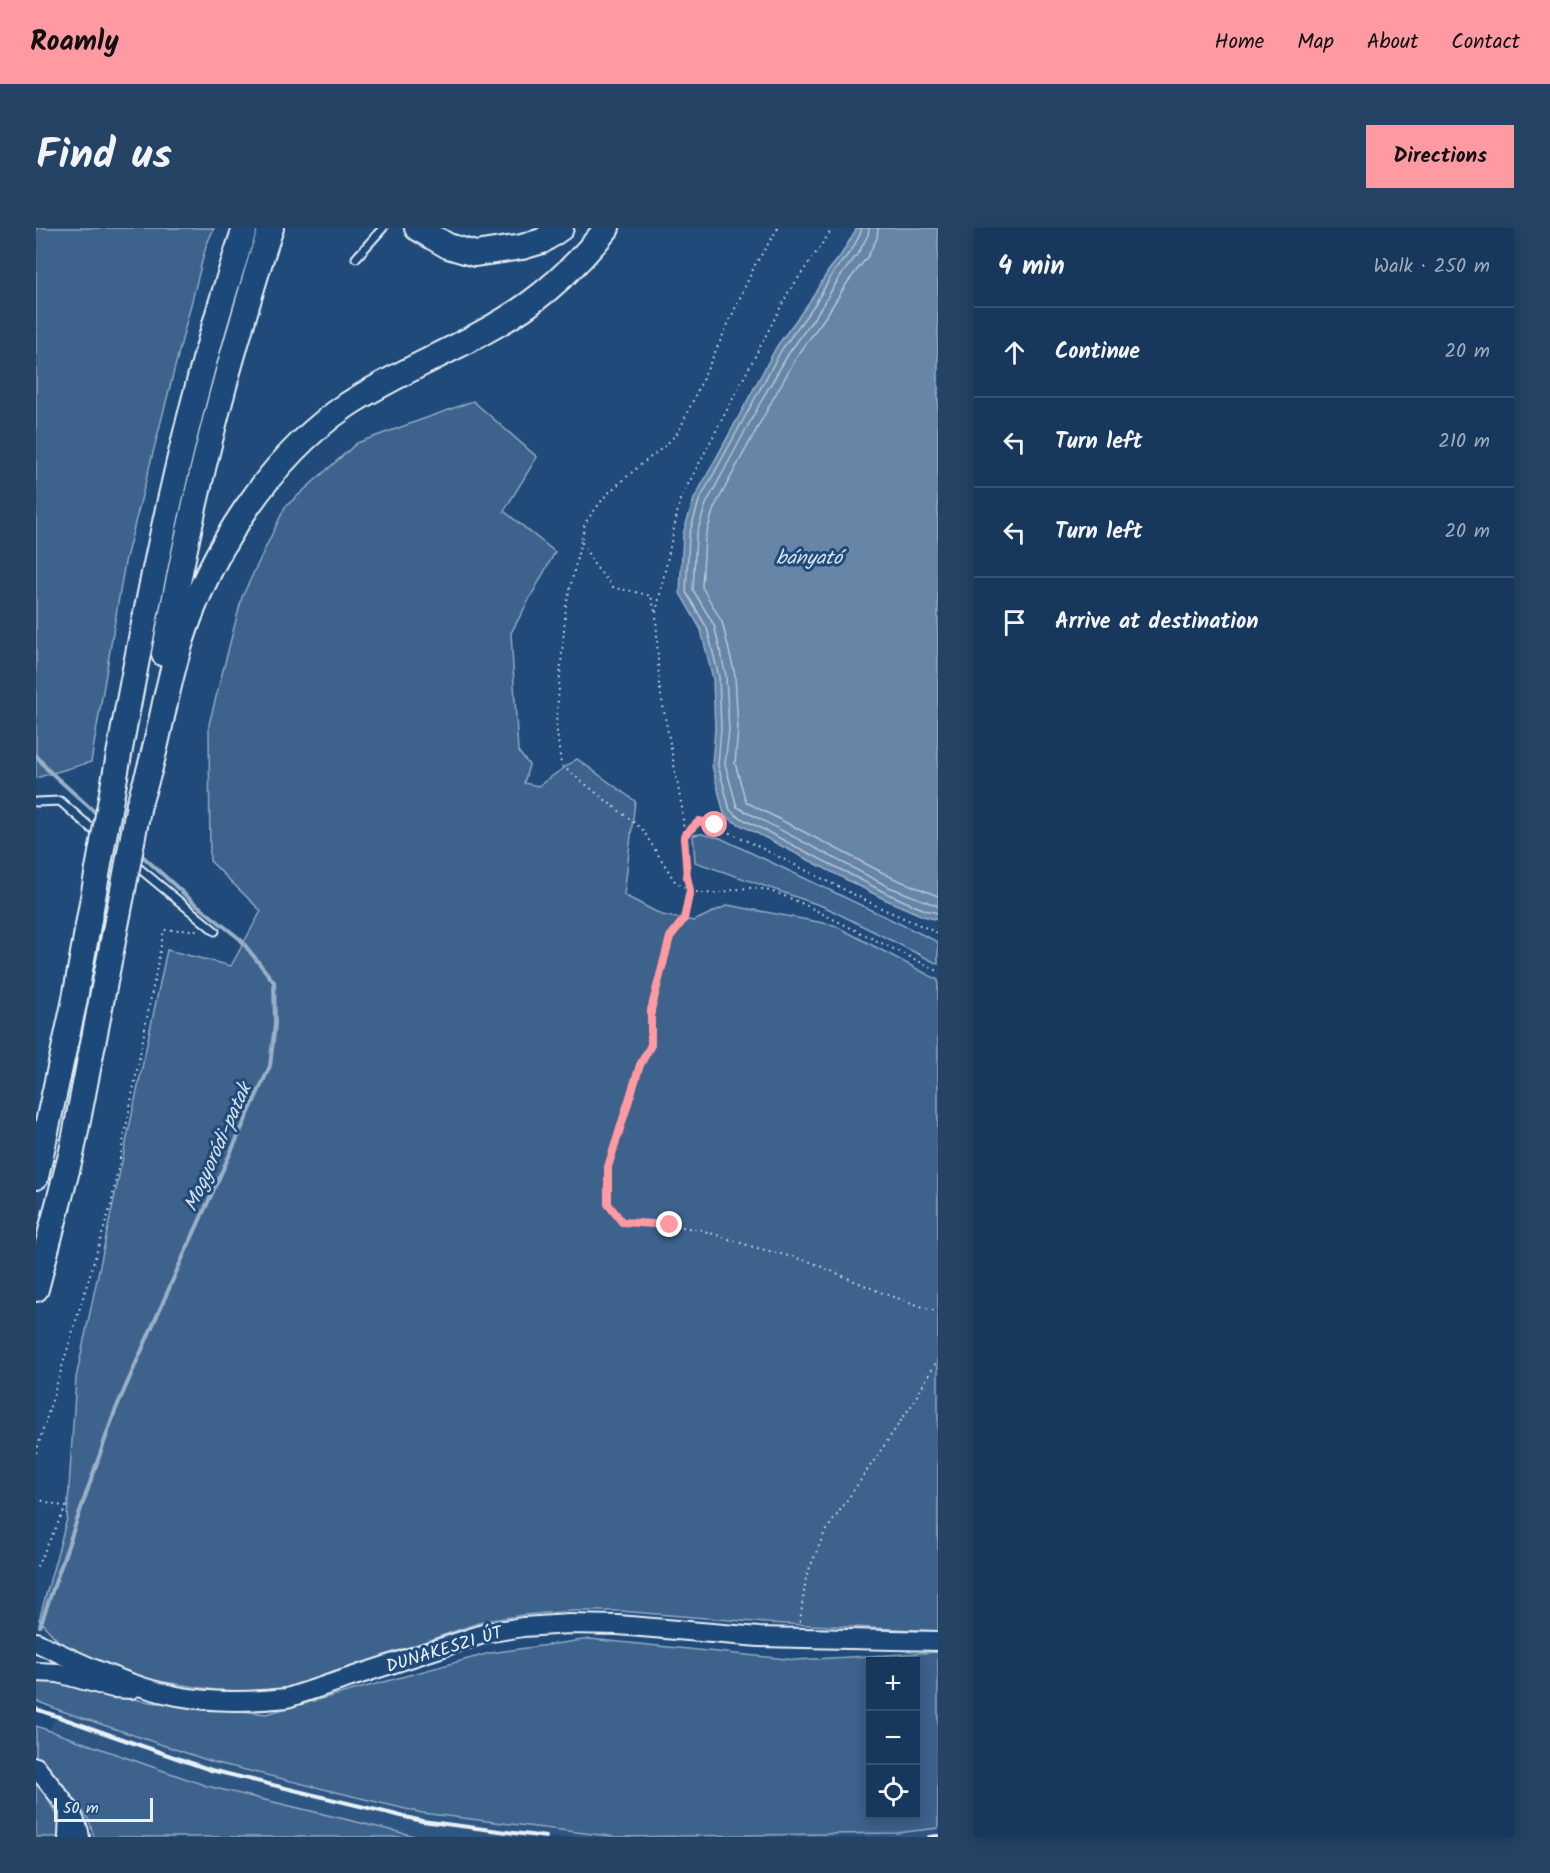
<!DOCTYPE html>
<html lang="en">
<head>
<meta charset="utf-8">
<style>
	:root { --surface:#17385c; --page:#244365; --text:#f1f3f6; --muted:#9eacbb; --line:#365272; --accent:#ff9aa2 }
	body { margin:0; font-family:Kalam,sans-serif; background:var(--page); color:var(--text) }
	.controls { position:absolute; right:18px; bottom:18px; display:grid; overflow:hidden; border-radius:0px; box-shadow:0 3px 15px #0003 }
	.controls button { width:54px; height:54px; display:grid; place-items:center; padding:0; border:0; border-bottom:2px solid var(--line); background:var(--surface); color:var(--text); font:30px sans-serif }
	.scale { position:absolute; left:18px; bottom:15px; width:99px; box-sizing:border-box; padding-left:6px; border:3px solid #e8f1f8; border-top:0; font-size:16px; line-height:21px; white-space:nowrap; color:#e8f1f8; -webkit-text-stroke:4px #1f4a7a; paint-order:stroke }
	.stop { position:absolute; width:18px; height:18px; margin:-14px; border:4px solid #ff9aa2; border-radius:50%; background:#fff }
	.stop.end { background:#ff9aa2; border-color:#fff; box-shadow:0 2px 6px #0008 }
	.list { margin:0; padding:0; list-style:none }
	h2 { display:flex; justify-content:space-between; align-items:center; height:78px; margin:0; padding:0 24px; font-size:26px }
	h2 small { font-size:20px; font-weight:400; color:var(--muted) }
	.list li { display:grid; grid-template-columns:39px 1fr auto; gap:18px; align-items:center; box-sizing:border-box; height:90px; padding:0 24px; border-top:2px solid var(--line) }
	.list b { display:block; font-size:22px; white-space:nowrap }
	.list em { font-size:20px; font-style:normal; color:var(--muted) }
	.icon { flex:none; width:33px; height:33px; fill:none; stroke:currentColor; stroke-width:2; stroke-linecap:round; stroke-linejoin:round }
	.map { position:relative; flex:none; width:902px; height:1609px; overflow:hidden; border-radius:0px }
	header { display:flex; align-items:center; gap:36px; box-sizing:border-box; height:84px; padding:0 30px; background:var(--accent); color:#111 }
	header strong { font-size:28px }
	nav { display:flex; gap:33px; margin-inline-start:auto; font-size:21px }
	.intro { display:flex; align-items:center; justify-content:space-between; box-sizing:border-box; height:144px; padding:0 36px }
	h1 { margin:0; font-size:42px }
	.button { padding:15px 27px; border-radius:0px; background:var(--accent); color:#111; font-size:21px; font-weight:700 }
	main { display:flex; gap:36px; padding:0 36px }
	aside { flex:1; background:var(--surface); border-radius:0px; box-shadow:0 3px 15px #0003 }
	.map>svg:first-child { display:block }
	.built { fill:#2e5683 }
	.green { fill:#3c628c; stroke:#92aac2; stroke-width:1.5; fill-rule:evenodd }
	.water { fill:#6685a7; stroke:#9ab0c7; stroke-width:1.5 }
	.lines { fill:none; stroke-linecap:round; stroke-linejoin:round }
	.shore { stroke:#b4c6d8; stroke-width:1.5 }
	.stream { stroke:#9ab0c7; stroke-width:4 }
	.service-casing { stroke:#e8f1f8; stroke-width:11 }
	.tertiary-casing { stroke:#e8f1f8; stroke-width:22 }
	.secondary-casing { stroke:#e8f1f8; stroke-width:24 }
	.trunk-casing { stroke:#e8f1f8; stroke-width:28 }
	.path { stroke:#e8f1f8; stroke-width:2; stroke-dasharray:1.5 4.5; stroke-linecap:butt }
	.service { stroke:#1f4a7a; stroke-width:7 }
	.tertiary { stroke:#1f4a7a; stroke-width:18 }
	.secondary { stroke:#1f4a7a; stroke-width:20 }
	.trunk { stroke:#1f4a7a; stroke-width:24 }
	.rail { stroke:#e8f1f8; stroke-width:4 }
	.trunk-bridge-casing { stroke:#e8f1f8; stroke-width:28; stroke-linecap:butt }
	.trunk-bridge { stroke:#1f4a7a; stroke-width:24 }
	.route { stroke:#ff9aa2; stroke-width:8 }
	.labels { text-anchor:middle; stroke-width:6; stroke-linejoin:round; paint-order:stroke }
	.street-label { font-size:18px; fill:#e8f1f8; stroke:#1f4a7a }
	.water-label { font-size:20px; font-style:italic; fill:#d4e1ec; stroke:#1f4a7a }
</style>
</head>
<body>
<header>
<strong>Roamly</strong>
<nav><a>Home</a><a>Map</a><a>About</a><a>Contact</a></nav>
</header>
<div class="intro"><h1>Find us</h1><a class="button">Directions</a></div>
<main>
<div class="map">
<svg width="902" height="1609" viewBox="0 0 902 1609">
	<rect width="100%" height="100%" fill="#1f4a7a"/>
	<filter id="ink" filterUnits="userSpaceOnUse"><feTurbulence type="fractalNoise" baseFrequency=".0167" numOctaves="2"/><feDisplacementMap in="SourceGraphic" scale="12" xChannelSelector="R" yChannelSelector="G"/><feConvolveMatrix kernelMatrix="1 2 1 2 8 2 1 2 1" color-interpolation-filters="sRGB"/></filter>
	<g filter="url(#ink)">
		<g class="built">
			<polygon points="23,1482 177,1534 386,1585 581,1609 383,1609 171,1558 13,1503"/>
			<polygon points="902,1600 902,1609 661,1609 861,1605"/>
		</g>
		<g class="green">
			<polygon points="0,0 178,0 170,18 89,334 55,534 0,550"/>
			<polygon points="437,173 501,229 468,283 519,324 475,405 482,523 493,537 488,555 502,558 541,531 599,573 588,667 626,687 658,693 692,677 798,697 902,752 902,1403 730,1395 584,1383 536,1383 487,1387 448,1393 245,1464 179,1462 116,1452 28,1419 3,1392 31,1291 40,1150 131,722 195,738 225,683 174,633 173,496 206,369 249,279 321,215"/>
			<polygon points="665,606 684,610 902,714 902,736 789,679 659,634 657,607"/>
			<path d="M554 1411 760 1432 902 1424V1600L861 1605 581 1609 386 1585 177 1534 23 1482 0 1473V1449L2 1448 64 1466 121 1475 151 1476 230 1486 454 1425ZM834 1434H879V1586H834Z"/>
			<polygon points="0,1498 171,1558 383,1609 58,1609 53,1592 37,1569 13,1574 24,1591 27,1609 0,1609"/>
		</g>
		<polygon class="water" points="821,0 902,0 902,692 887,688 848,671 697,593 688,586 676,537 679,501 677,451 665,402 644,365 647,306 658,271 741,118 774,73 793,42 805,27"/>
		<g class="lines">
			<g class="shore">
				<polyline points="825,0 825,4 817,20 797,45 779,76 746,121 723,163 663,273 653,307 650,364 671,400 683,449 685,501 682,537 694,582 701,588 850,665 889,682 902,685"/>
				<polyline points="833,0 832,7 823,24 803,50 785,80 753,125 729,166 670,276 660,308 657,362 678,397 690,448 693,502 689,536 701,579 853,659 902,678"/>
				<polyline points="842,0 841,10 832,28 811,55 792,85 760,130 737,171 678,280 669,310 666,359 686,394 699,447 702,502 699,535 710,574 857,650 902,668"/>
			</g>
			<g class="stream">
				<polyline points="0,527 11,541 62,587"/>
				<polyline points="4,1398 79,1183 142,1040 234,838 239,796 238,754 204,711 156,673 103,625"/>
			</g>
			<g class="service-casing">
				<g id="service">
					<polyline points="320,30 347,0"/>
					<polyline points="0,574 24,573 64,608"/>
					<polyline points="98,636 179,703"/>
				</g>
			</g>
			<g class="tertiary-casing">
				<g id="tertiary">
					<path d="M0 1414C44 1435 93 1459 141 1468 178 1475 214 1474 251 1470L450 1405 487 1399 533 1396 582 1397 723 1409 902 1413"/>
					<polyline points="0,1444 22,1445 77,1460 95,1461"/>
					<path d="M0 1539C14 1558 41 1585 44 1609"/>
				</g>
			</g>
			<g class="secondary-casing">
				<polyline id="secondary" points="33,1609 34,1583"/>
			</g>
			<g class="trunk-casing">
				<g id="trunk">
					<polyline points="381,0 412,18 439,26 486,19 506,13 525,0"/>
					<path d="M128 426C148 318 172 210 203 105 213 70 223 34 235 0"/>
					<path d="M78 554C112 367 148 181 209 0"/>
					<path d="M103 576C108 559 114 542 118 524 127 488 133 449 145 414 173 325 233 230 311 177 369 139 437 116 493 76 523 54 548 29 571 0"/>
					<polyline points="0,949 38,776 61,647"/>
					<polyline points="0,1061 36,923 86,667"/>
				</g>
			</g>
			<g class="path">
				<path d="M797 0 752 65 644 272 620 385 623 456 646 580 651 649 654 662C681 672 700 656 726 661 752 667 775 680 799 692 833 709 868 726 902 743"/>
				<polyline points="545,313 530,378 520,495 525,537 606,601 640,655 654,662 648,691 634,709 615,782 615,817 604,837 572,939 572,976 586,994 634,997 665,1002 714,1018 772,1033 849,1066 902,1084"/>
				<polyline points="619,383 615,368 596,363 578,360 559,338 545,313 549,295 570,267 603,238 629,218 643,203 719,37 742,0"/>
				<polyline points="648,607 663,593 679,597 847,681 902,705"/>
				<polyline points="0,1225 75,977 128,702 162,702"/>
				<polyline points="0,1271 30,1279 0,1340"/>
				<polyline points="764,1394 770,1349 788,1306 875,1178 902,1131"/>
			</g>
			<use href="#service" class="service"/>
			<use href="#tertiary" class="tertiary"/>
			<use href="#secondary" class="secondary"/>
			<use href="#trunk" class="trunk"/>
			<g class="rail">
				<polyline points="0,1481 175,1542 386,1593 510,1609"/>
				<polyline points="893,1609 902,1608"/>
			</g>
			<g class="trunk-bridge-casing">
				<g id="trunk-bridge">
					<polyline points="61,647 78,554"/>
					<polyline points="86,667 103,576"/>
				</g>
			</g>
			<use href="#trunk-bridge" class="trunk-bridge"/>
		</g>
	</g>
	<g class="lines" filter="url(#ink)">
		<polyline class="route" points="634,997 586,994 572,976 572,939 604,837 615,817 615,782 634,709 648,691 654,662 651,649 648,608 663,593 679,597"/>
	</g>
	<g class="labels">
		<g class="street-label">
			<text transform="translate(408 1421) rotate(-17)" y="6">DUNAKESZI ÚT</text>
		</g>
		<g class="water-label">
			<text x="773" y="336">bányató</text>
			<text transform="translate(181 919) rotate(-66)" y="7">Mogyoródi-patak</text>
		</g>
	</g>
</svg>
<div class="controls">
<button>+</button>
<button>−</button>
<button><svg class="icon" aria-label="locate" viewBox="0 0 24 24"><circle cx="12" cy="12" r="6"/><path d="M12 2v4M12 18v4M2 12h4M18 12h4"/></svg></button>
</div>
<div class="scale">50 m</div>
<div class="stop" style="left:679px;top:597px"></div>
<div class="stop end" style="left:634px;top:997px"></div>
</div>
<aside>
<h2>4 min<small>Walk · 250 m</small></h2>
<ul class="list">
<li><svg class="icon" aria-label="ahead" viewBox="0 0 24 24"><path d="M12 20V5M6 11l6-6 6 6"/></svg><div><b>Continue</b></div><em>20 m</em></li>
<li><svg class="icon" aria-label="left" viewBox="0 0 24 24"><path d="M17 20v-9H6M10 6l-5 5 5 5"/></svg><div><b>Turn left</b></div><em>210 m</em></li>
<li><svg class="icon" aria-label="left" viewBox="0 0 24 24"><path d="M17 20v-9H6M10 6l-5 5 5 5"/></svg><div><b>Turn left</b></div><em>20 m</em></li>
<li><svg class="icon" aria-label="arrive" viewBox="0 0 24 24"><path d="M6 21V4h12l-3 4 3 4H6"/></svg><div><b>Arrive at destination</b></div></li>
</ul>
</aside>
</main>
</body>
</html>
